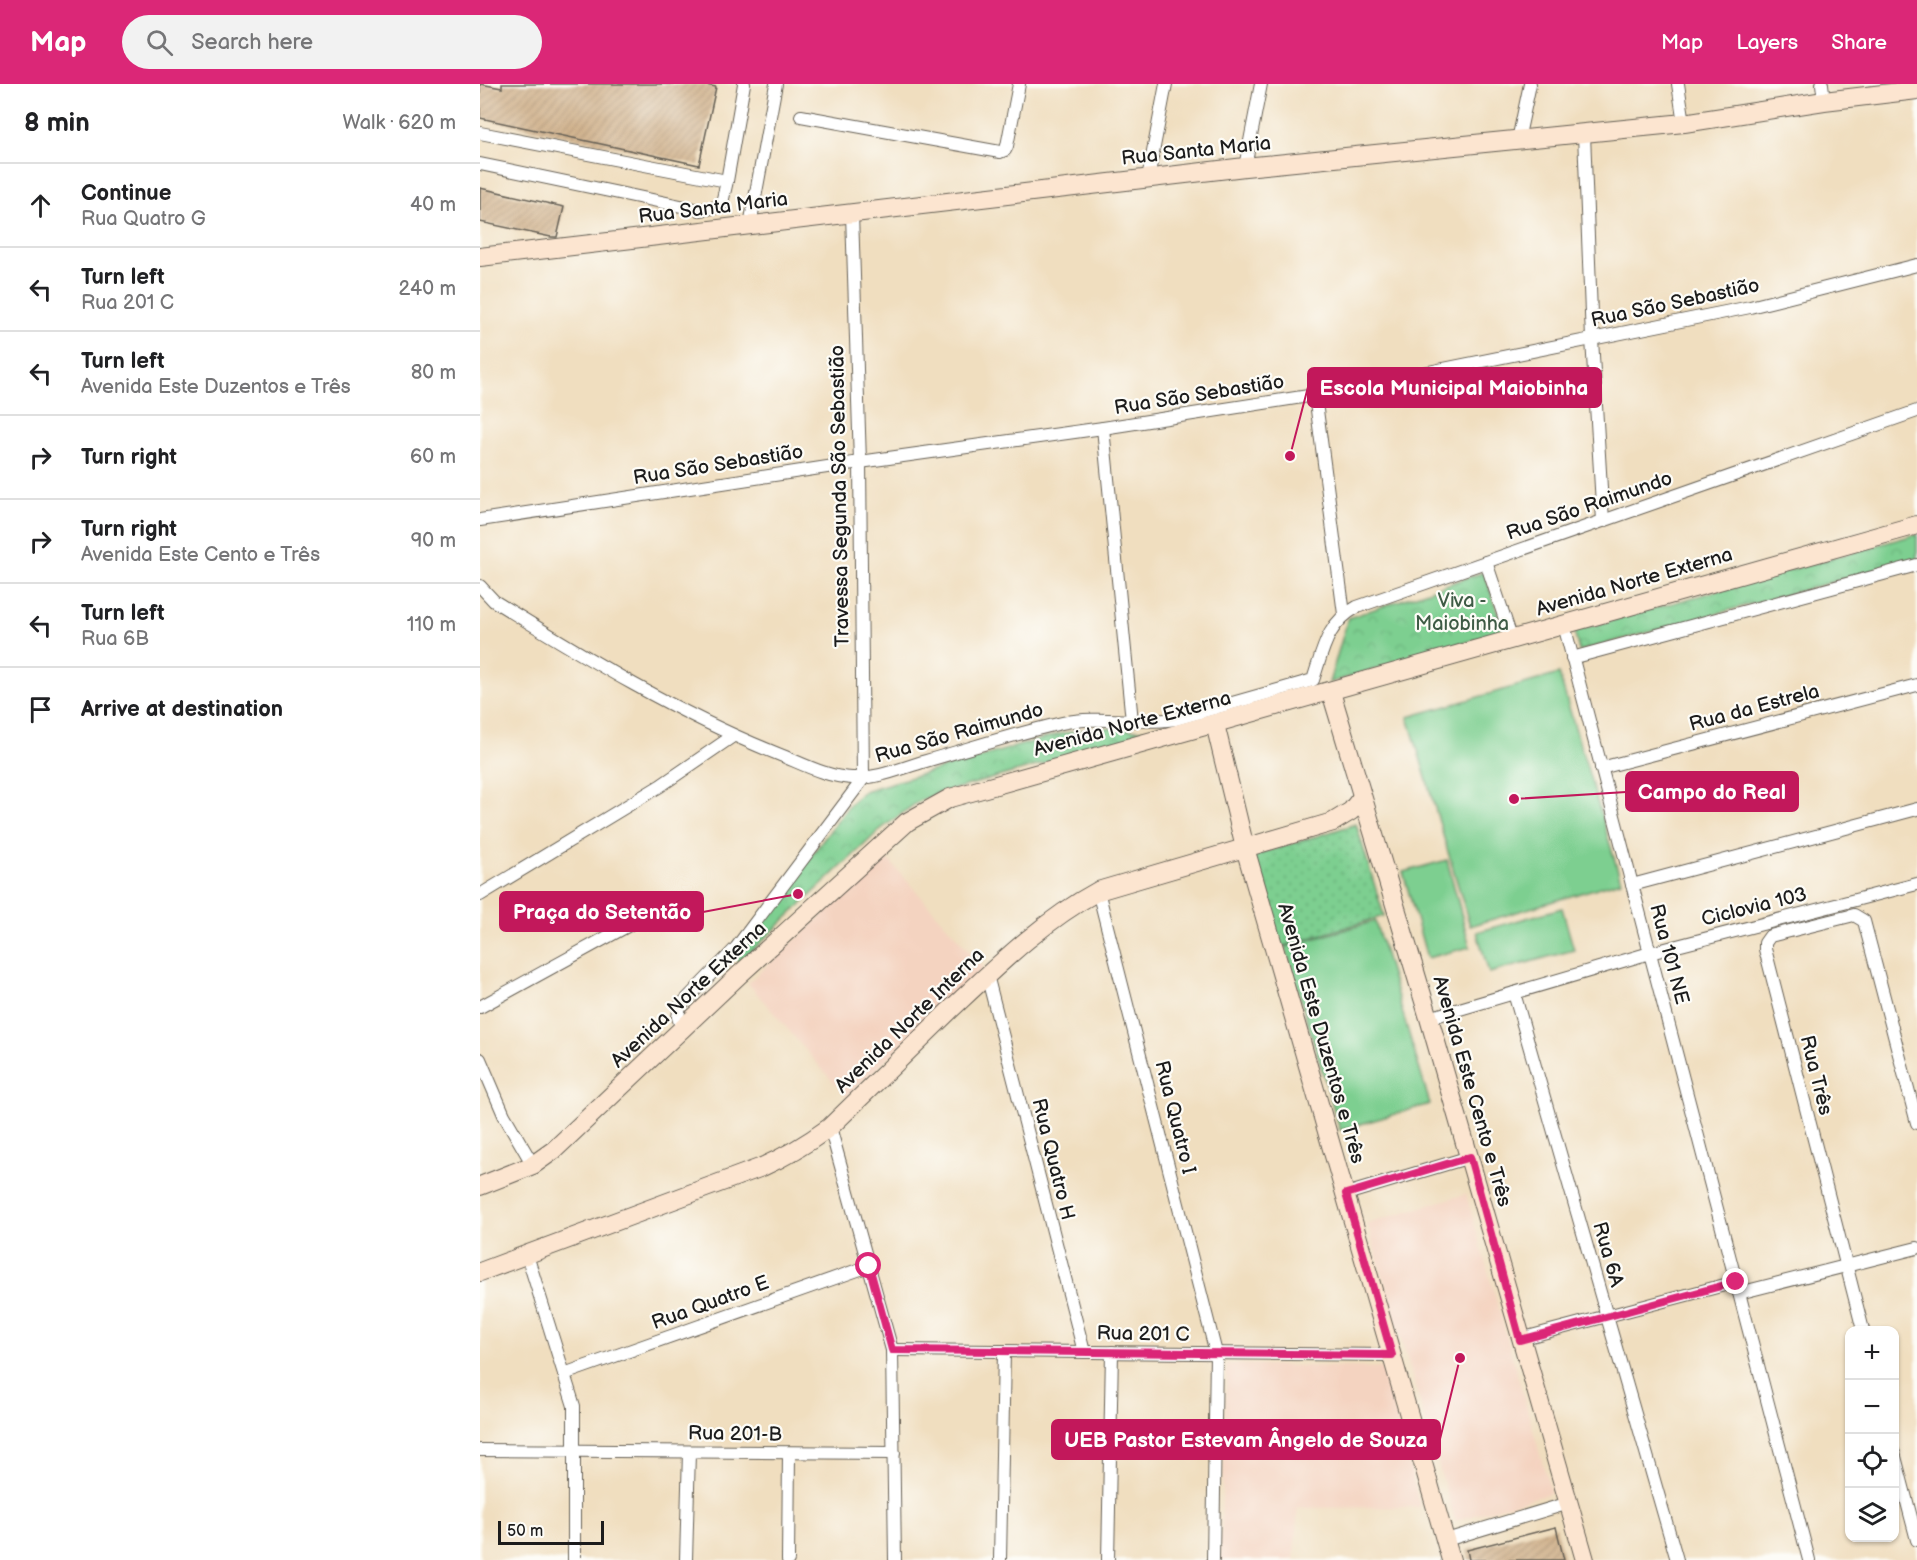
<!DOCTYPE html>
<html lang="en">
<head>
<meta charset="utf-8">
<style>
	:root { --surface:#fff; --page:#f2f2f2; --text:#202124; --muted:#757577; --line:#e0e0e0; --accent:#db2777 }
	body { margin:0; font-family:"Balsamiq Sans",sans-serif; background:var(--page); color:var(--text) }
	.controls { position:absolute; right:18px; bottom:18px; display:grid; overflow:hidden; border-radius:12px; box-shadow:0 2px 4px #0004 }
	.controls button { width:54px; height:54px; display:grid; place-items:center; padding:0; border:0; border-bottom:2px solid var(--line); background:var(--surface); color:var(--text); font:30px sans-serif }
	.scale { position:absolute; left:18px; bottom:15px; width:106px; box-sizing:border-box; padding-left:6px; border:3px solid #1c1c1c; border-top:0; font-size:16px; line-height:21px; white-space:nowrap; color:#1c1c1c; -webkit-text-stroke:4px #fdfcf7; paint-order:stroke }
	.stop { position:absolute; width:18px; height:18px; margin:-14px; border:4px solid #db2777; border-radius:50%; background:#fff }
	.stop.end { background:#db2777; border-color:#fff; box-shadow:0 2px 6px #0008 }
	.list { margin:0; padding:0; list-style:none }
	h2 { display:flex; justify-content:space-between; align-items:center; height:78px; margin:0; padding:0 24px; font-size:26px }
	h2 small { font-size:20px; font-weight:400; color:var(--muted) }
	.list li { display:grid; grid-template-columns:39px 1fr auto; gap:18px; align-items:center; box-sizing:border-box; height:84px; padding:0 24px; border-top:2px solid var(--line) }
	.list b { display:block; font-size:22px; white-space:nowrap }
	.list p { margin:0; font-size:20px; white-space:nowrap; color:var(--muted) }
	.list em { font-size:20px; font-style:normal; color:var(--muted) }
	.icon { flex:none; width:33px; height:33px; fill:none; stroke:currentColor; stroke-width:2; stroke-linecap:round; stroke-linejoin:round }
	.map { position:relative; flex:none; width:1437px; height:1476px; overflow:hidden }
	header { display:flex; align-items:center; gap:36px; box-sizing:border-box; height:84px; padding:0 30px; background:var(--accent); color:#fff }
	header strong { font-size:28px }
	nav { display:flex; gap:33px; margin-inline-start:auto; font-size:21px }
	.search { width:420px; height:54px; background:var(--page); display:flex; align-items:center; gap:15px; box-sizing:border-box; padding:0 21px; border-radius:33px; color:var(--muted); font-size:22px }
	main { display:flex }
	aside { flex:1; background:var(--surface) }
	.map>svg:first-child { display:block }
	.built { fill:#f4d3c0 }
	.grass { fill:url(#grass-dots); stroke:#4c7656; stroke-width:1.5 }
	.park { fill:url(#park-crowns); stroke:#4c7656; stroke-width:1.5 }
	.garden { fill:#7dcf90; stroke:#4c7656; stroke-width:1.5 }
	.building { fill:url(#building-hatch) }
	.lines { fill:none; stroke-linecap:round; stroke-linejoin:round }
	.street-casing { stroke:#666055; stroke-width:14 }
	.secondary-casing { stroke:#666055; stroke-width:20 }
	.street { stroke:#fff; stroke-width:12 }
	.secondary { stroke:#fce5d0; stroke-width:18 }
	.route { stroke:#db2777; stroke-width:8 }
	.labels { text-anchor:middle; stroke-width:4.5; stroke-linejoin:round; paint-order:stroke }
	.street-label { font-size:20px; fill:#1c1c1c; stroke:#fdfcf7 }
	.park-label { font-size:20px; fill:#3e5b45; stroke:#fdfcf7 }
	.leader { fill:none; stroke:#c2185b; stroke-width:2 }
	.callout-dot { fill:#c2185b; stroke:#fdfcf7; stroke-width:2 }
	.callout { fill:#c2185b; stroke:#c2185b; stroke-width:2 }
	.callout-label { font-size:21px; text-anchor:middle; font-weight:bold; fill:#fff }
</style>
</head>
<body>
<header>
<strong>Map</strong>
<div class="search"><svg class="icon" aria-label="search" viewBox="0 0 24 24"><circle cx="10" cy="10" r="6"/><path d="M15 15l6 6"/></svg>Search here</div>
<nav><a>Map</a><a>Layers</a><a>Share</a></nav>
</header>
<main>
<aside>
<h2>8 min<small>Walk · 620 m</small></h2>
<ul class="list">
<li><svg class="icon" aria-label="ahead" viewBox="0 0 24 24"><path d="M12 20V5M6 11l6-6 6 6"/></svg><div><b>Continue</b><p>Rua Quatro G</p></div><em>40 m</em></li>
<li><svg class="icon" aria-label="left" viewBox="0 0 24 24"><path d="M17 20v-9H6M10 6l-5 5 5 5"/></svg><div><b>Turn left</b><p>Rua 201 C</p></div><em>240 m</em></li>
<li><svg class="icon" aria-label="left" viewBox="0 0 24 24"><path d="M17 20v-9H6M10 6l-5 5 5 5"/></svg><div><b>Turn left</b><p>Avenida Este Duzentos e Três</p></div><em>80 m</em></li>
<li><svg class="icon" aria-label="right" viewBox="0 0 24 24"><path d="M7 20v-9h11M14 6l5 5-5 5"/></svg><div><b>Turn right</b></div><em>60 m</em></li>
<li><svg class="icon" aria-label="right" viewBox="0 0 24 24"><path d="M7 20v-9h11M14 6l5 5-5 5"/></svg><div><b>Turn right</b><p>Avenida Este Cento e Três</p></div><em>90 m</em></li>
<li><svg class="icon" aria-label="left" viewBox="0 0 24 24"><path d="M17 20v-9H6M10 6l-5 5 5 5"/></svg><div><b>Turn left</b><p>Rua 6B</p></div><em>110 m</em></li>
<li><svg class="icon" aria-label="arrive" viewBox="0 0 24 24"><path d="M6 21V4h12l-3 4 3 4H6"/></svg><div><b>Arrive at destination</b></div></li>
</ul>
</aside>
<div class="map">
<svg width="1437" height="1476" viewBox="0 0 1437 1476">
	<defs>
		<pattern id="grass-dots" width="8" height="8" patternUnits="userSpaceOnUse" patternTransform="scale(1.5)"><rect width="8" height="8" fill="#7dcf90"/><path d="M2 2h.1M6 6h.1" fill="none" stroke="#6bb17c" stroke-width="1.8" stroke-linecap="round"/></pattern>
		<pattern id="park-crowns" width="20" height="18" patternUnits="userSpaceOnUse" patternTransform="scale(1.5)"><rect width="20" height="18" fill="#7dcf90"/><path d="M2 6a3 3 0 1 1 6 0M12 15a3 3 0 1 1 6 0" fill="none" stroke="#6bb17c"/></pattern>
		<pattern id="building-hatch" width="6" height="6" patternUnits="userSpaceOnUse" patternTransform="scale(1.5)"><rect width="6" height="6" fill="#d1b38e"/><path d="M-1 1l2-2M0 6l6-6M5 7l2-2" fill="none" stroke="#b3997a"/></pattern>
	</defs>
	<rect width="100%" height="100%" fill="#fdfcf7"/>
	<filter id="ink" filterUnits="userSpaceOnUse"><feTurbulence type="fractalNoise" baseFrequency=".0167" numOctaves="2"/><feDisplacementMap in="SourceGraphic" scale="12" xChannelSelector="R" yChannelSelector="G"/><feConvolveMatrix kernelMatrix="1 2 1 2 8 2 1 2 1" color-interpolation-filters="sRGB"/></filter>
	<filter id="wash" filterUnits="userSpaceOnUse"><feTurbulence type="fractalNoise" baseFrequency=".008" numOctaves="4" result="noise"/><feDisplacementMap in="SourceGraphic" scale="24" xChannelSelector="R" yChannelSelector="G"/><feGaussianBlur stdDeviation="1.35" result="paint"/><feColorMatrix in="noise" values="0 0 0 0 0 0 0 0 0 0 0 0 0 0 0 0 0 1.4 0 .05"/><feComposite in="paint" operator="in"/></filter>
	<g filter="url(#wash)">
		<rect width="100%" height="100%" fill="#f0debf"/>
		<g class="built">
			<polygon points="406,773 504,884 366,1013 268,899"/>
			<polygon points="986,1110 1071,1409 975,1437 887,1139"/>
			<polygon points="747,1280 905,1284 940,1423 818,1424 814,1476 740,1476"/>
		</g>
		<polygon class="grass" points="876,740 904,832 800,863 772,772"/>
		<g class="park">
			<polygon points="1437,450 1437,475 1099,567 1094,547"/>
			<polygon points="1004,488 1024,547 849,599 868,534"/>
			<polygon points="620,643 668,647 670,650 457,710 439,717 401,745 259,879 255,874 370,720 384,707 579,650"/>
		</g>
		<g class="garden">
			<polygon points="1079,590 1141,797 990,842 928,633"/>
			<polygon points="967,776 990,863 947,874 923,788"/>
			<polygon points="1082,824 1094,866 1009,889 997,848"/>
			<polygon points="895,837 950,1020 860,1046 805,863"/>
		</g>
		<g id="blocks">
			<g class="building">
				<polygon points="0,0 22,4 22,0 221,0 236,3 219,81 0,34"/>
				<polygon points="0,104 84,123 77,153 71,153 0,138"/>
				<polygon points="1076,1443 1084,1476 989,1476 987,1466"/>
			</g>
		</g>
	</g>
	<g filter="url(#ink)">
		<use href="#blocks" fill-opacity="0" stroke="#666055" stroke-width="1.5"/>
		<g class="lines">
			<g class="street-casing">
				<g id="street">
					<polyline points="1198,0 1204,39"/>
					<polyline points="1342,0 1344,17"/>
					<polyline points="321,32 520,68 525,66 527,62 539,0"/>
					<polyline points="0,49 247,97"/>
					<polyline points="1104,50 1112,255 1123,437"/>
					<polyline points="1038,56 1050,0"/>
					<polyline points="0,80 220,126 238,123 242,119 247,97 264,0"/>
					<polyline points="765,83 781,0"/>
					<polyline points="668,94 686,0"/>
					<polyline points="372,130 380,378 383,695"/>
					<polyline points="270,141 296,0"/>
					<polyline points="835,311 864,530"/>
					<polyline points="623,344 652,637"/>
					<polyline points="0,436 380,378 623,344 835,311 1270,223 1437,181"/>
					<polyline points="1006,478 1032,556"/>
					<path d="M0 502 14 517C106 574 198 630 298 670 321 679 346 693 372 694 398 695 421 684 446 677 491 664 537 649 582 639 620 631 658 641 696 635L833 596C843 566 847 539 877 523L1437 327"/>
					<polyline points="1084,541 1329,1476"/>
					<polyline points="1092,574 1437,481"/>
					<polyline points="1121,684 1437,601"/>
					<polyline points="1152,801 1437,725"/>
					<polyline points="618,807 736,1269 733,1476"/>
					<polyline points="0,811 180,702 253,652"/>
					<polyline points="507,891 604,1268"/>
					<polyline points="1034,909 1197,1476"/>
					<polyline points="0,923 149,841"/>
					<polyline points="949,934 1170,869 1437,800"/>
					<polyline points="202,945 198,933 200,922 256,864 383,695"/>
					<polyline points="0,975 24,1031 53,1081"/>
					<polyline points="350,1043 412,1266 415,1476"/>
					<polyline points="866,1110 990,1073"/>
					<polyline points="47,1171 94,1322 94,1476"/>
					<polyline points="1259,1209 1437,1164"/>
					<polyline points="1383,1246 1285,865 1285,859 1290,852 1374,831 1384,837 1437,1039"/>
					<polyline points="1040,1255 1256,1198"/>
					<polyline points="412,1266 912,1271"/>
					<polyline points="84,1290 389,1182"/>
					<polyline points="0,1366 414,1369"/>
					<polyline points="1414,1369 1437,1456"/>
					<polyline points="966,1456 1089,1419"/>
					<polyline points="206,1476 209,1368"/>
					<polyline points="308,1476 309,1369"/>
					<polyline points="520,1476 524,1267"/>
					<polyline points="628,1476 632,1268"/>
				</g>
			</g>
			<g class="secondary-casing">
				<g id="secondary">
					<polyline points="0,173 765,83 1204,39 1344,17 1437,6"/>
					<polyline points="851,608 949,934 1105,1476"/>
					<polyline points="735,640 765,764 971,1476"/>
					<polyline points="0,1102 53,1081 74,1066 259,891 427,738 470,714 1437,441"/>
					<path d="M0 1188 282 1083C307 1072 328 1059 350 1043 389 1005 429 966 468 928 515 884 561 838 618 807L853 738 871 727 882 713"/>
				</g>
			</g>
			<use href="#street" class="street"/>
			<use href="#secondary" class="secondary"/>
		</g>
	</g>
	<g class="lines" filter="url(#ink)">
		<polyline class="route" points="389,1182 412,1266 912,1271 866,1110 990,1073 1040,1256 1256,1198"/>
	</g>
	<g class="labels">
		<g class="street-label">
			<text transform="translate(716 66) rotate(-6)" y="7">Rua Santa Maria</text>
			<text transform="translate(233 123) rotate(-7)" y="7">Rua Santa Maria</text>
			<text transform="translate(1195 218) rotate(-12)" y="7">Rua São Sebastião</text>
			<text transform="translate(719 310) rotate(-9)" y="7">Rua São Sebastião</text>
			<text transform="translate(238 380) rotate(-9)" y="7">Rua São Sebastião</text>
			<text transform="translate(359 412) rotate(-91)" y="7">Travessa Segunda São Sebastião</text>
			<text transform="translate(1109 421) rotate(-19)" y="7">Rua São Raimundo</text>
			<text transform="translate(1154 497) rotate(-16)" y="7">Avenida Norte Externa</text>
			<text transform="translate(1274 623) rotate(-15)" y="7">Rua da Estrela</text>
			<text transform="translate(652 639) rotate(-15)" y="7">Avenida Norte Externa</text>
			<text transform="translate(479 648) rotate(-16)" y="7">Rua São Raimundo</text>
			<text transform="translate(1274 822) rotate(-14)" y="7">Ciclovia 103</text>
			<text transform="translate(1190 870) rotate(75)" y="7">Rua 101 NE</text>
			<text transform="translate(208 910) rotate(-43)" y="7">Avenida Norte Externa</text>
			<text transform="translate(429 936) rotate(-44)" y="7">Avenida Norte Interna</text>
			<text transform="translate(842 949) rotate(74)" y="7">Avenida Este Duzentos e Três</text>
			<text transform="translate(1337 991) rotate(76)" y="7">Rua Três</text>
			<text transform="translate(993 1007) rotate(74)" y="7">Avenida Este Cento e Três</text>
			<text transform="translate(696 1033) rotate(76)" y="7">Rua Quatro I</text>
			<text transform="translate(574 1075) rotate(76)" y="7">Rua Quatro H</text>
			<text transform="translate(1129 1170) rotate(74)" y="7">Rua 6A</text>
			<text transform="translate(230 1218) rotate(-20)" y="7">Rua Quatro E</text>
			<text transform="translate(663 1249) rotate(1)" y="7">Rua 201 C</text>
			<text transform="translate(255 1349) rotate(1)" y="7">Rua 201-B</text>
		</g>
		<g class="park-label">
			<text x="982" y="523">Viva -<tspan x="982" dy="23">Maiobinha</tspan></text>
		</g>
	</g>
	<path class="leader" d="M810 372L828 303M1034 715L1146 708M318 810L223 828M980 1274L960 1355"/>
	<g class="callout-dot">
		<circle cx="810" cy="372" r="6"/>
		<circle cx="1034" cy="715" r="6"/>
		<circle cx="318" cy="810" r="6"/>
		<circle cx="980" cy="1274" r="6"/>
	</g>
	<g class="callout">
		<rect x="828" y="284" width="293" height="39" rx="6"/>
		<rect x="1146" y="688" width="172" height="39" rx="6"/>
		<rect x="20" y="808" width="203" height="39" rx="6"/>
		<rect x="572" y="1336" width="388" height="39" rx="6"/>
	</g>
	<g class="callout-label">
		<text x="974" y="311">Escola Municipal Maiobinha</text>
		<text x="1232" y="715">Campo do Real</text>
		<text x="122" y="835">Praça do Setentão</text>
		<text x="766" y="1363">UEB Pastor Estevam Ângelo de Souza</text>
	</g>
</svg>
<div class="controls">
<button>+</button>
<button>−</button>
<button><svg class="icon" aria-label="locate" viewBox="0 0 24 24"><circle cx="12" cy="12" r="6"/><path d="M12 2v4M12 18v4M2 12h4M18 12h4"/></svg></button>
<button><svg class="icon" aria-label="layers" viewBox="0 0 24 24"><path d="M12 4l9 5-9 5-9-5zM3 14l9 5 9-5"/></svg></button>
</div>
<div class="scale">50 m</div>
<div class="stop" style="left:389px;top:1182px"></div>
<div class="stop end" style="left:1256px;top:1198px"></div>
</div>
</main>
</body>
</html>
